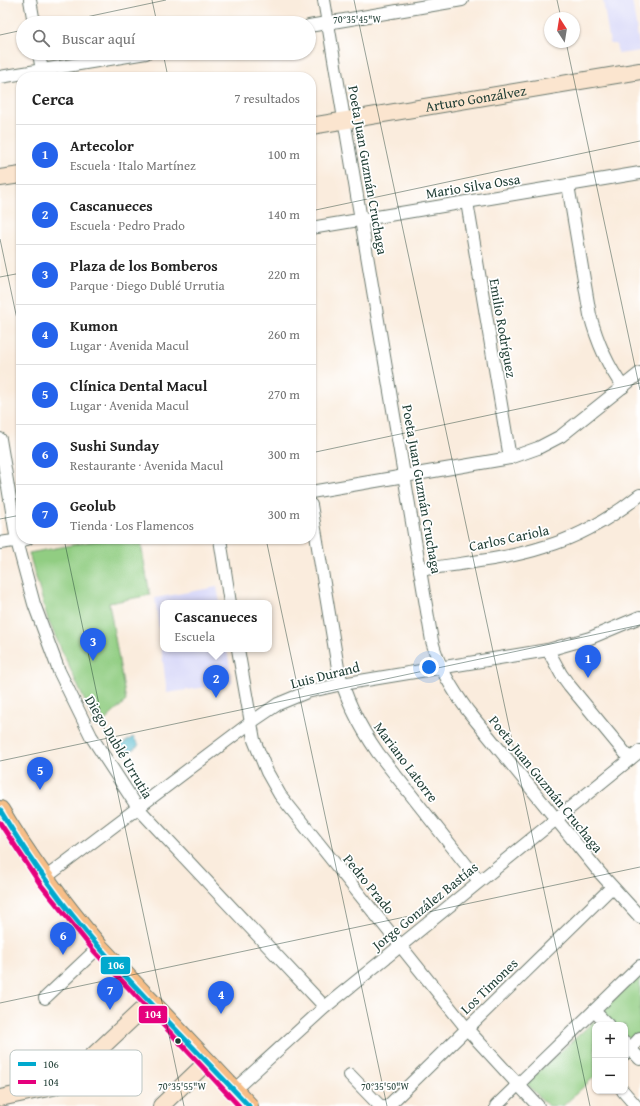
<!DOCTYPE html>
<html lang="es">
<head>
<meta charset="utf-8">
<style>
	:root { --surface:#fff; --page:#f2f2f2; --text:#222; --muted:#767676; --line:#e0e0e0; --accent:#2563eb }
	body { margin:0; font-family:"Gentium Book Plus",serif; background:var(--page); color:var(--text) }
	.controls { position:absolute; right:12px; bottom:12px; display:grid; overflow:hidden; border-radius:8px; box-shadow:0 1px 3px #0004 }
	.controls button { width:36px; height:36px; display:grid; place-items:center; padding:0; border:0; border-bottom:1px solid var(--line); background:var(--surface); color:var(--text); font:20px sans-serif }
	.compass { position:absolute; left:544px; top:12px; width:36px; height:36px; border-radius:50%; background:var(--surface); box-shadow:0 1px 3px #0004; rotate:348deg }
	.you { position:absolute; left:429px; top:667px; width:14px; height:14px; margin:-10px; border:3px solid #fff; border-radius:50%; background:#1a73e8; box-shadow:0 0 0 6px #1a73e833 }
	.badge { display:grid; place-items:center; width:26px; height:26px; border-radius:50%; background:var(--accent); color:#fff; font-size:13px; font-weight:700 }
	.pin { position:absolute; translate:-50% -33px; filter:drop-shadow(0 1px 2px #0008) }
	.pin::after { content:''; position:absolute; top:21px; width:14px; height:12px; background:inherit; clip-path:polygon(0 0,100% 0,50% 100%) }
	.popup { position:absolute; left:160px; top:600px; width:112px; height:52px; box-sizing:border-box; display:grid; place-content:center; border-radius:8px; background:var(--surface); filter:drop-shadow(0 1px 3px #0005); font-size:13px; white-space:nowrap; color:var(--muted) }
	.popup b { font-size:15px; color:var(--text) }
	.popup::after { content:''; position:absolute; left:50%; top:100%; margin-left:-8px; border:8px solid transparent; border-top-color:var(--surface) }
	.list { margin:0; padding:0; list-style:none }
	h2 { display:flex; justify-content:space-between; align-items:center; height:52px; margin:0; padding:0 16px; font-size:17px }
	h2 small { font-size:13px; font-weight:400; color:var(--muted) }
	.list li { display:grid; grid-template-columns:26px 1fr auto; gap:12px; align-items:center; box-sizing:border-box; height:60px; padding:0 16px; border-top:1px solid var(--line) }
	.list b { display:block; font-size:15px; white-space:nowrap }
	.list p { margin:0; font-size:13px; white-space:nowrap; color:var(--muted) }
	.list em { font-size:13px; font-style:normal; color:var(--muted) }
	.icon { flex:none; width:22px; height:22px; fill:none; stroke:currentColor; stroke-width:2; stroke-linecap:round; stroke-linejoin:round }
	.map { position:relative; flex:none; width:640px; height:1106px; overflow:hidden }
	.search { position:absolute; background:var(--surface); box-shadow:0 1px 3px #0004; left:16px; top:16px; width:300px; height:44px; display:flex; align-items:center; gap:10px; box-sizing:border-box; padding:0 14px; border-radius:22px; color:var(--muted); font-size:15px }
	.panel { position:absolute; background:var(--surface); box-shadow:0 1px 3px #0004; left:16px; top:72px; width:300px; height:472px; border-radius:16px }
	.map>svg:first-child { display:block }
	.built { fill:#d7d7f8 }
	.green { fill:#91cd82; stroke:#58855b }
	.water { fill:#4cb6ca; stroke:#367a7f }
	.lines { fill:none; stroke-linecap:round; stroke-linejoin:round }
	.street-casing { stroke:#6c7a6f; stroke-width:14 }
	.secondary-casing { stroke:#6c7a6f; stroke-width:18 }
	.primary-casing { stroke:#6c7a6f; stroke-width:20 }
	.street { stroke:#fff; stroke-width:12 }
	.secondary { stroke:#fbe5cf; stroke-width:16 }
	.primary { stroke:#f6be87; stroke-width:18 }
	.bus-1-casing { stroke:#fff; stroke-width:8 }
	.bus-2-casing { stroke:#fff; stroke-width:8 }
	.bus-1 { stroke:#00a9ce; stroke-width:5 }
	.bus-2 { stroke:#e5007d; stroke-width:5 }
	.ticks { fill:none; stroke:#1f3d34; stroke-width:1; stroke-opacity:0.45 }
	.bus-dot { fill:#1f3d34; stroke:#fff; stroke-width:1.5 }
	.labels { text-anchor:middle; stroke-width:3.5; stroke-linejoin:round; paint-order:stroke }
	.street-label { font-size:14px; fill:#1f3d34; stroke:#fff }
	.key { fill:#fff; stroke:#bcc5c2; stroke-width:1 }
	.key-label { font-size:11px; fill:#1f3d34 }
	.ticks-label { font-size:10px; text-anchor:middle; fill:#1f3d34; stroke:#fff; stroke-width:3.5; stroke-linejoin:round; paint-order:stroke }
	.line-badge { stroke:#fff; stroke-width:1.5 }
	.badge-label { font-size:11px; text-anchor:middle; font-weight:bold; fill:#fff }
</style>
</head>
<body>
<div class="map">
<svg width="640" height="1106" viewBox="0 0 640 1106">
	<rect width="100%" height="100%" fill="#fff"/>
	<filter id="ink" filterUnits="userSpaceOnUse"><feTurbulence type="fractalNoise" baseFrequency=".025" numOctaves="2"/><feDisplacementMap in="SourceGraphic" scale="8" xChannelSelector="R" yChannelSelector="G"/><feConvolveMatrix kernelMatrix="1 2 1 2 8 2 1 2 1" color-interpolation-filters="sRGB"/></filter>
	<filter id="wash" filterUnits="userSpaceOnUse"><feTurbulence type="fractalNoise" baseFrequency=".012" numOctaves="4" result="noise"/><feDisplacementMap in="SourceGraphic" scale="16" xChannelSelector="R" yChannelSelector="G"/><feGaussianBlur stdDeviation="0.9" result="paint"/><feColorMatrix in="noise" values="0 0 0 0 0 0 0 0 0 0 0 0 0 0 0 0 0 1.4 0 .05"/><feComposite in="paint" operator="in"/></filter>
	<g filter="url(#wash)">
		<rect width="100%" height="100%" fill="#faecdd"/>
		<g class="built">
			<polygon points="603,0 632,0 640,51 618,54 616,44 610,44"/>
			<polygon points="217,587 220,603 163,603 163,649 227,649 232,683 167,693 155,598"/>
		</g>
		<g class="green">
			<polygon points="104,539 140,539 150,595 109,603 126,701 97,728 48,620 29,553"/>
			<polygon points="640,974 640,1032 630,1041 625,1036 625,1025 614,1025 601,1012"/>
			<polygon points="594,1021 598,1025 595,1025 595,1076 563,1106 548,1106 526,1083"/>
		</g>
		<polygon class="water" points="133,737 139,745 124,756 118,747"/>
	</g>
	<g filter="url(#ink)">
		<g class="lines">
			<g class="street-casing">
				<g id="street">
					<polyline points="30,0 34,23"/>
					<path d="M324 0 432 641C439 668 452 689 468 711L600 873 640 917"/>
					<polyline points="309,26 462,0"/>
					<polyline points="39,53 43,77"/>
					<polyline points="0,77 146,53"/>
					<path d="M568 185 590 315C597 341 607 365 623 387"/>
					<polyline points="467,202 510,458"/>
					<polyline points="311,228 640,173"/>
					<polyline points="0,439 17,541 34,604 59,671 91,736 138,808 325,1007"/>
					<polyline points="311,492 510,458 538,448 561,436 640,373"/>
					<path d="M311 505 338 668C345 699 360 727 378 753L479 881"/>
					<polyline points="220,539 230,603"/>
					<polyline points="0,543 27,539"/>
					<path d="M420 570C461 563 504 560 544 547 579 537 611 518 640 495"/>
					<polyline points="238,649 254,740 267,772 280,795 467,1029 538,1106"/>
					<polyline points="548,650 561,674 569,685 630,759"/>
					<polyline points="45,878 250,723 278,704 307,692 342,684 548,650 590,638 640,617"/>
					<polyline points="45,998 99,947"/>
					<polyline points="594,1011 608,1025"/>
					<polyline points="625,1043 640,1059"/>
					<polyline points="625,1054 640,1038"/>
					<polyline points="350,1075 380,1106"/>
					<polyline points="234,1090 325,1007 640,751"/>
					<polyline points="623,1091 636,1106"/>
					<polyline points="388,1106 612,887"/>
					<polyline points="496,1106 640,966"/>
				</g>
			</g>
			<g class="secondary-casing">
				<g id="secondary">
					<path id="s1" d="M311 126 640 71"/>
					<polyline points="0,178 21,175"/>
					<polyline points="0,1098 53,1087 67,1080 151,1001"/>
					<polyline points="161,1106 207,1062"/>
				</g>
			</g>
			<g class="primary-casing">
				<path id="primary" d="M0 810C29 859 63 904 99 947L249 1106"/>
			</g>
			<use href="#street" class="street"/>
			<use href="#secondary" class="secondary"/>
			<use href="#primary" class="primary"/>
			<g class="bus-1-casing">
				<path id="bus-1" d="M0 810C29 858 62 905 99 947 148 1002 199 1053 249 1106"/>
			</g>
			<g class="bus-2-casing">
				<polyline id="bus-2" points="0,823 41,885 94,951 239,1106"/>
			</g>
			<use href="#bus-1" class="bus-1"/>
			<use href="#bus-2" class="bus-2"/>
		</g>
	</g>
	<path class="ticks" d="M152 0 157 23M354 0 590 1106M557 0 561 18M58 23 166 0M0 35 23 30M566 42 640 390M163 53 168 77M311 211 640 141M0 239 21 338M0 277 21 273M311 453 640 383M0 519 21 515M64 539 184 1106M266 539 387 1106M0 761 640 625M0 1003 640 867"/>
	<circle class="bus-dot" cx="178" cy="1041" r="3.5"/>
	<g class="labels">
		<g class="street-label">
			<text dy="5" stroke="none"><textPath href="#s1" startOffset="167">Arturo Gonzálvez</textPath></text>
			<text transform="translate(368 170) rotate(80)" y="5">Poeta Juan Guzmán Cruchaga</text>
			<text transform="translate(473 186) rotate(-9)" y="5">Mario Silva Ossa</text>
			<text transform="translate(503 328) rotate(80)" y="5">Emilio Rodríguez</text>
			<text transform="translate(422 489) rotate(80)" y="5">Poeta Juan Guzmán Cruchaga</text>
			<text transform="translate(509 538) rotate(-12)" y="5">Carlos Cariola</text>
			<text transform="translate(325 675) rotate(-14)" y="5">Luis Durand</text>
			<text transform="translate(119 747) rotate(59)" y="5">Diego Dublé Urrutia</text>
			<text transform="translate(406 762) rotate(53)" y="5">Mariano Latorre</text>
			<text transform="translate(546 784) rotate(51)" y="5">Poeta Juan Guzmán Cruchaga</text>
			<text transform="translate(369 884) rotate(51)" y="5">Pedro Prado</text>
			<text transform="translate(425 906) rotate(-39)" y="5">Jorge González Bastías</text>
			<text transform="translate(489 986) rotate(-44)" y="5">Los Timones</text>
		</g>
	</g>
	<rect x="10" y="1050" width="132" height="46" rx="6" class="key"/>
	<rect x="18" y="1062" width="18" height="4" fill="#00a9ce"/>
	<rect x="18" y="1080" width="18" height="4" fill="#e5007d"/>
	<g class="key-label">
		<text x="43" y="1068">106</text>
		<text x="43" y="1086">104</text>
	</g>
	<g class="ticks-label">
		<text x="357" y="23">70°35'45"W</text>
		<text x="182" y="1090">70°35'55"W</text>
		<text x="385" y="1090">70°35'50"W</text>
	</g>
	<g class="line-badge">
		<rect x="100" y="956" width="31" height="19" rx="4" fill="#00a9ce"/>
		<rect x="138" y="1005" width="30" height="19" rx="4" fill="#e5007d"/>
	</g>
	<g class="badge-label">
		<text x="116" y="969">106</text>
		<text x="153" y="1018">104</text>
	</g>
</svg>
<div class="controls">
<button>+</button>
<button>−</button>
</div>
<svg class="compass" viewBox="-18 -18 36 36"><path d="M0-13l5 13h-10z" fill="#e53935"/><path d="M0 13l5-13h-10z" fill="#767676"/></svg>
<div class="you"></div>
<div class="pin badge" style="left:588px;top:678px">1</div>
<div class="pin badge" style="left:216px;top:698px">2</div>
<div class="popup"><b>Cascanueces</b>Escuela</div>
<div class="pin badge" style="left:93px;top:661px">3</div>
<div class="pin badge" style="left:221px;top:1014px">4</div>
<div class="pin badge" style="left:40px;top:790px">5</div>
<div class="pin badge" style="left:63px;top:955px">6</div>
<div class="pin badge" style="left:110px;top:1010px">7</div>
<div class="search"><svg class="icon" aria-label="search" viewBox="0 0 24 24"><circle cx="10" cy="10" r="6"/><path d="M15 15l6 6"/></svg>Buscar aquí</div>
<section class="panel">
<h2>Cerca<small>7 resultados</small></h2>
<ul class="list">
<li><span class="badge">1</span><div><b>Artecolor</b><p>Escuela · Italo Martínez</p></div><em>100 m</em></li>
<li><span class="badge">2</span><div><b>Cascanueces</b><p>Escuela · Pedro Prado</p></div><em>140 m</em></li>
<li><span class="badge">3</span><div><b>Plaza de los Bomberos</b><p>Parque · Diego Dublé Urrutia</p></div><em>220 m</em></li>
<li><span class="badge">4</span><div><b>Kumon</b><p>Lugar · Avenida Macul</p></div><em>260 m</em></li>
<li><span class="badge">5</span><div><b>Clínica Dental Macul</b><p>Lugar · Avenida Macul</p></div><em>270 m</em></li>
<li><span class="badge">6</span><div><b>Sushi Sunday</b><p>Restaurante · Avenida Macul</p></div><em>300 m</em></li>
<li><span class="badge">7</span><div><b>Geolub</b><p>Tienda · Los Flamencos</p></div><em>300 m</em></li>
</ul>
</section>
</div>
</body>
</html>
